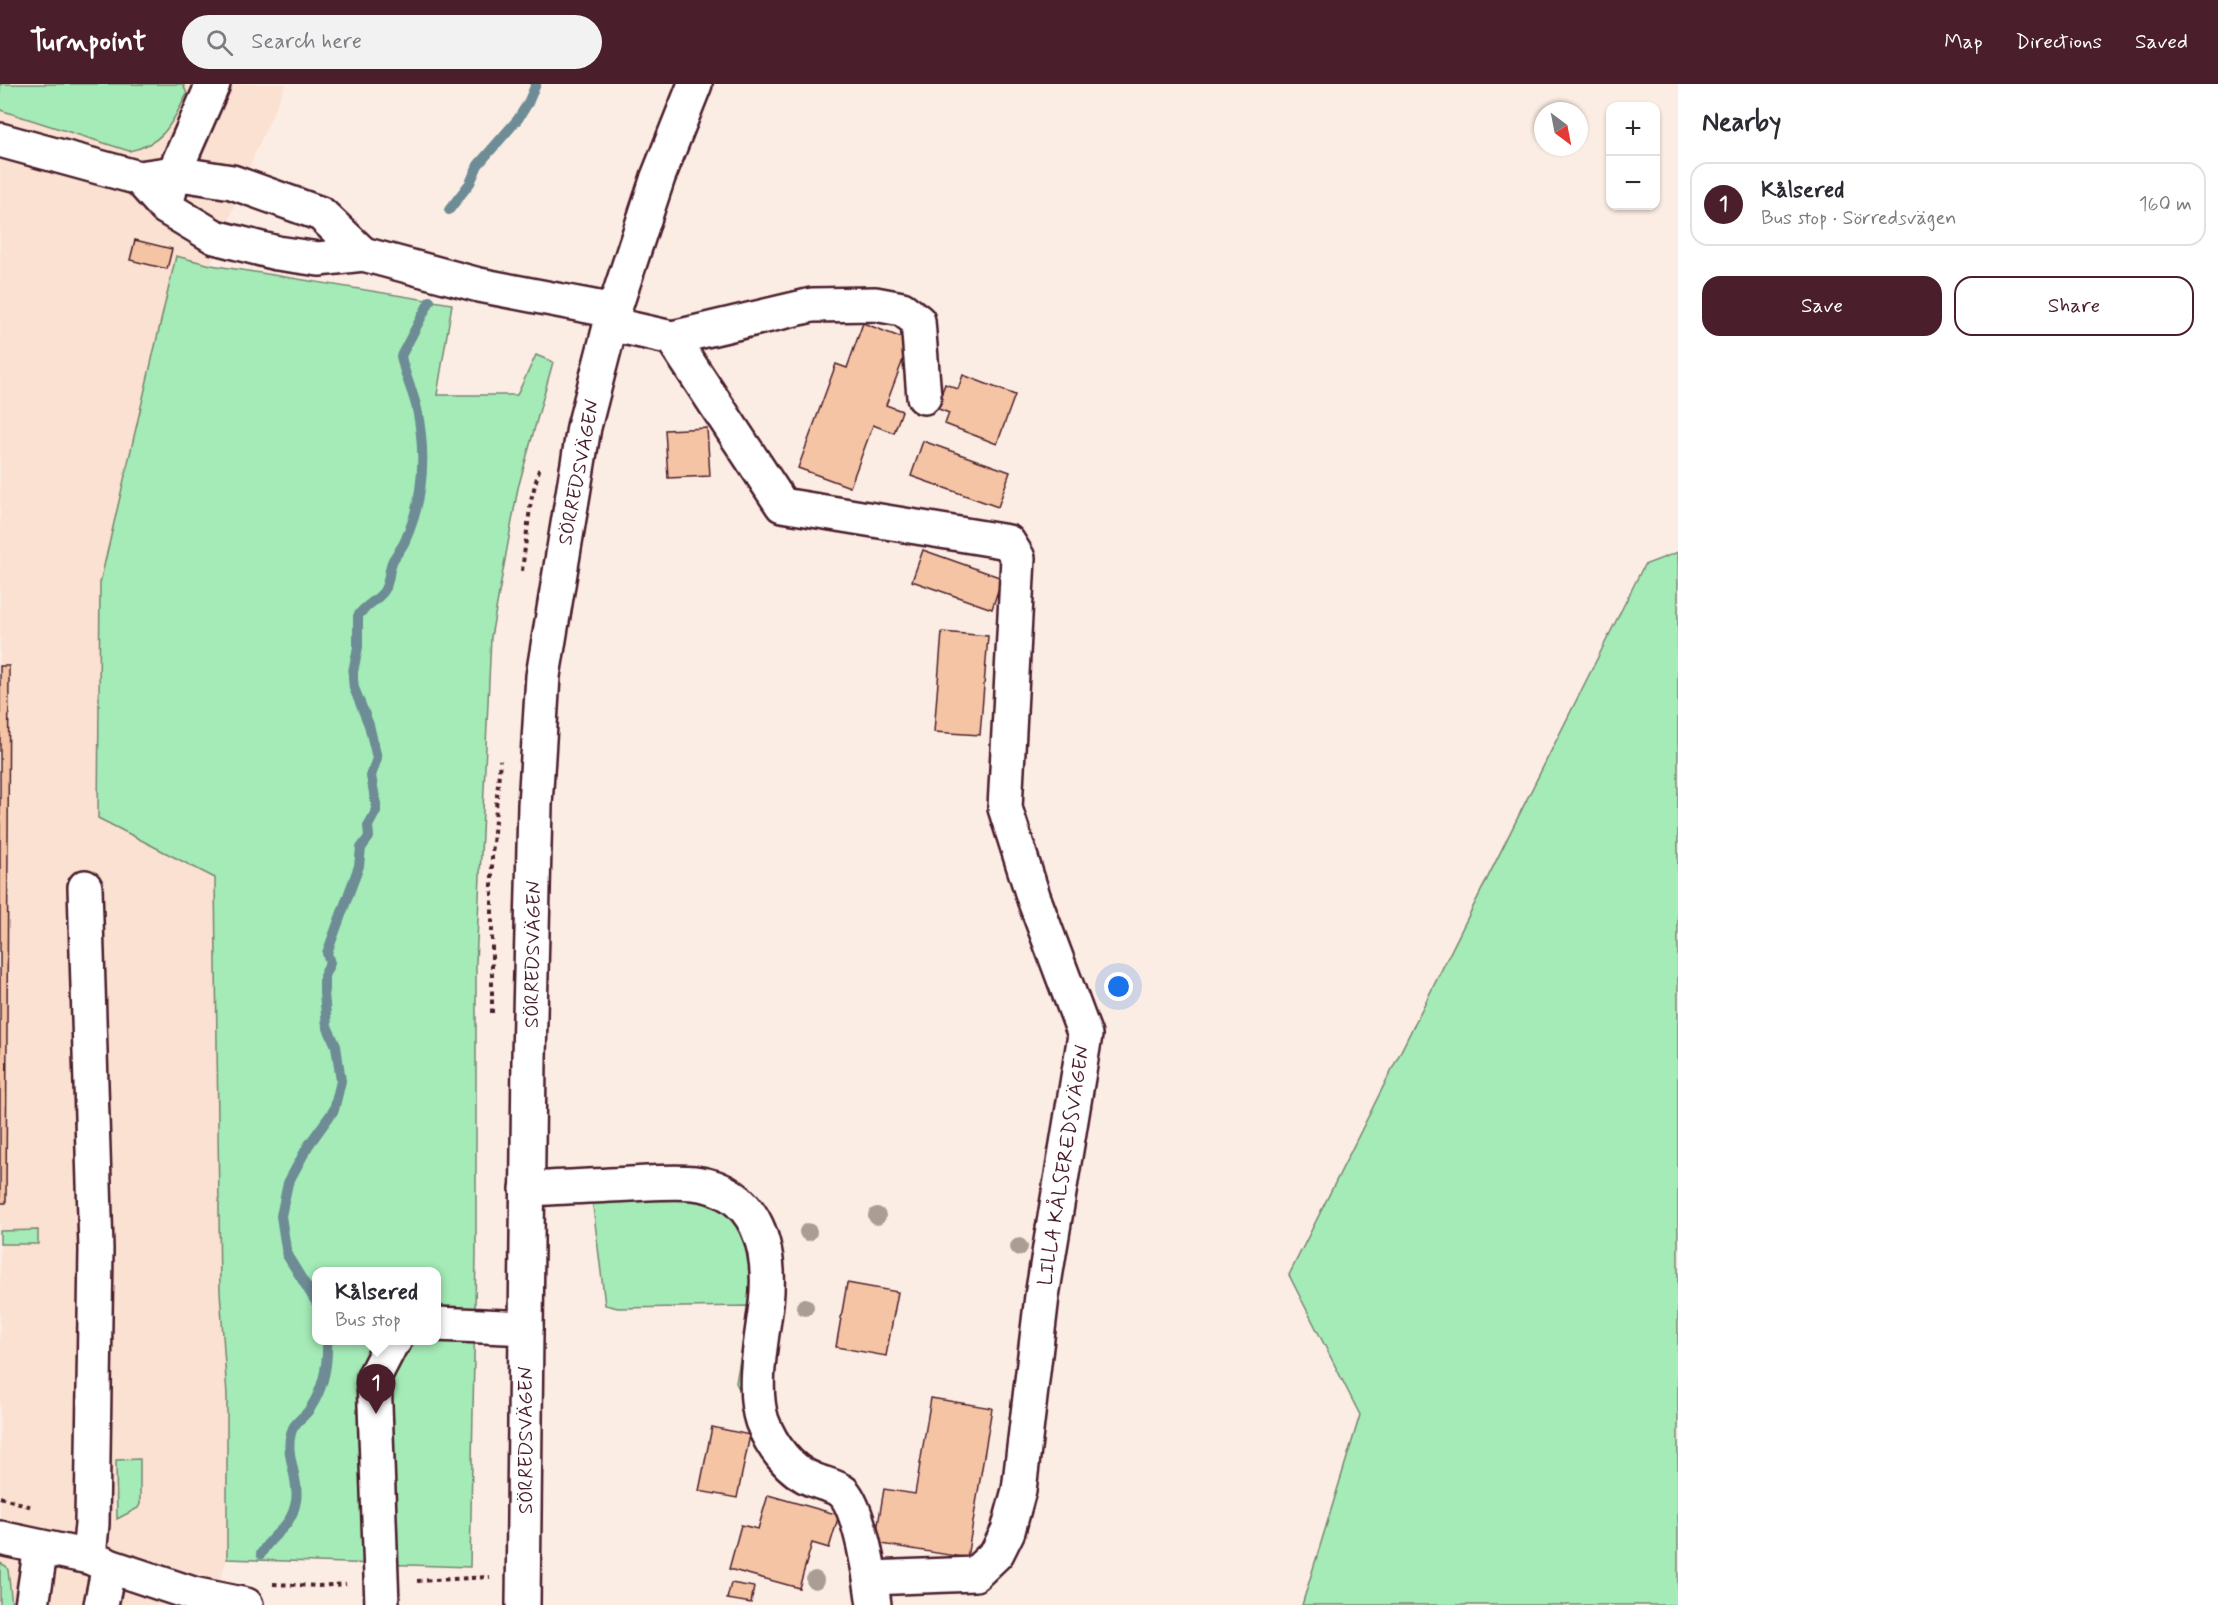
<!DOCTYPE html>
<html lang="en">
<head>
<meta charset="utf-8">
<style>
	:root { --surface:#fff; --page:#f2f2f3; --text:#2b2b33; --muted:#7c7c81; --line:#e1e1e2; --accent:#4a1f2b }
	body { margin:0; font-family:Mynerve,sans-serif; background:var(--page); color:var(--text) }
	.controls { position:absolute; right:18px; top:18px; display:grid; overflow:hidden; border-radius:12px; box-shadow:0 2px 4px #0004 }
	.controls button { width:54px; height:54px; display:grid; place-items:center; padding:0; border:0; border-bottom:2px solid var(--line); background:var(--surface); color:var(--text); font:30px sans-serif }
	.compass { position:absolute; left:1534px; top:18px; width:54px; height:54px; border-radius:50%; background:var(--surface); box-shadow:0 2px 4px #0004; rotate:148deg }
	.you { position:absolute; left:1119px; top:903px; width:21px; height:21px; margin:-15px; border:4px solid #fff; border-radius:50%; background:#1a73e8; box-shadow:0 0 0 9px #1a73e833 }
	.badge { display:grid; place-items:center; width:39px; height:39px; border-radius:50%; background:var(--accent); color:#fff; font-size:20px; font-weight:700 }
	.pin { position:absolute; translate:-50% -50px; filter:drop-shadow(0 2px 3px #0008) }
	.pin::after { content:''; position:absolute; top:32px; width:21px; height:18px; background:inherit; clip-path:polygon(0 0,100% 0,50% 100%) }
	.popup { position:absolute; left:312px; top:1183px; width:129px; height:78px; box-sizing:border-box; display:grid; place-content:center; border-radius:12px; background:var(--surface); filter:drop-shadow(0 2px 4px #0005); font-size:20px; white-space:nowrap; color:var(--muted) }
	.popup b { font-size:22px; color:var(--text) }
	.popup::after { content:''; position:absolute; left:50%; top:100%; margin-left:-12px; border:12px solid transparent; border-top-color:var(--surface) }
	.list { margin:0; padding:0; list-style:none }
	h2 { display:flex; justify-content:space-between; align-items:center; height:78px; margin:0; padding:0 24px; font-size:26px }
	h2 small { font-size:20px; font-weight:400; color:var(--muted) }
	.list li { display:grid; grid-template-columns:39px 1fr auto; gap:18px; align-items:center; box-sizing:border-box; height:84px; margin:0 12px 12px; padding:0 12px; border:2px solid var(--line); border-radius:18px }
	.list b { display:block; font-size:22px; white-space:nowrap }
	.list p { margin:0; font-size:20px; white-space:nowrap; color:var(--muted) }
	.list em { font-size:20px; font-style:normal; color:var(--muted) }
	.actions { display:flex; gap:12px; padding:18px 24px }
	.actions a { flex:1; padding:14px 0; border:2px solid var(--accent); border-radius:18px; text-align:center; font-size:21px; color:var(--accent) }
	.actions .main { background:var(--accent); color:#fff }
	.icon { flex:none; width:33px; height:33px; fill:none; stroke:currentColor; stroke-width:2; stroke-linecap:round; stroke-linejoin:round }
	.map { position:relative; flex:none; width:1678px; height:1521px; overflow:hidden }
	header { display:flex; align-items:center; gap:36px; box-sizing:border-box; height:84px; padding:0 30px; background:var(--accent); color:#fff }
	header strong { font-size:28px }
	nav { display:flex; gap:33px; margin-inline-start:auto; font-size:21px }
	.search { width:420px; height:54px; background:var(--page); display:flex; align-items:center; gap:15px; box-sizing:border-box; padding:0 21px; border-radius:33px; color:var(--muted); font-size:22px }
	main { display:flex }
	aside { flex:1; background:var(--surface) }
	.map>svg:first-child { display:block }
	.built { fill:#fae1d1 }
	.green { fill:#a4ebb7; stroke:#778571; stroke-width:1.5; fill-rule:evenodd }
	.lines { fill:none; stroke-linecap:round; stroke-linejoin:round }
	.stream { stroke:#6d8c95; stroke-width:10 }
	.building { fill:#f5c4a5; stroke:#4a1f2b; stroke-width:1.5 }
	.minor-casing { stroke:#4a1f2b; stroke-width:38 }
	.path { stroke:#4a1f2b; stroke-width:4; stroke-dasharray:4.5 4.5; stroke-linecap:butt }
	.minor { stroke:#fff; stroke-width:33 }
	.tree { fill:#a99d95 }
	.labels { text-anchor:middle; stroke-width:6; stroke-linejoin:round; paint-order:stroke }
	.street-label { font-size:20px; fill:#4a1f2b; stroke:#fff }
</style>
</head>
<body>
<header>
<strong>Turnpoint</strong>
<div class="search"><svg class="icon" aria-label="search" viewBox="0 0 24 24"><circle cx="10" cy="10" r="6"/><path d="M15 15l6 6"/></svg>Search here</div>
<nav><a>Map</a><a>Directions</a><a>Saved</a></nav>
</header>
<main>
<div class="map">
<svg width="1678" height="1521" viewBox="0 0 1678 1521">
	<rect width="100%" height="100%" fill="#fcede4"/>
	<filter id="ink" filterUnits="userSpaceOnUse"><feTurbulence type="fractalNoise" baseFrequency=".0167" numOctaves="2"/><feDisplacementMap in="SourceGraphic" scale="12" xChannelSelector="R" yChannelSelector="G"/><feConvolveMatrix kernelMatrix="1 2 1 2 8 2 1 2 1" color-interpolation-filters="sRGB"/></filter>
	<g filter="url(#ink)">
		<polygon class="built" points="0,0 286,0 255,69 211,181 176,172 100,499 98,734 215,794 220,1207 227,1311 227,1475 212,1521 0,1521"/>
		<g class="green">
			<path d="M0 0H183L187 10C171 40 164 60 129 67L0 26Z"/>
			<path d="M176 172 211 181 452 220 437 311H517L536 271 553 278 518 404 491 553 476 879V1171L470 1483 227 1475V1311L220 1207 215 794 98 734 100 499ZM316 1188H436V1256H316Z"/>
			<polygon points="1678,468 1678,1521 1302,1521 1360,1331 1289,1191 1644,481"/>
			<polygon points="681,1106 739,1130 759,1181 742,1311 736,1299 749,1222 618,1224 605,1221 592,1114"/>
			<polygon points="38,1146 38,1160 0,1160 0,1147"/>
			<polygon points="140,1375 140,1420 138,1424 117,1435 116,1376"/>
			<polygon points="0,1479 6,1482 8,1486 12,1521 0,1521"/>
		</g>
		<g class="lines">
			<g class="stream">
				<polyline points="449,126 470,99 478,81 518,35 528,19 536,0"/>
				<path d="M316 1218 287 1171 281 1132 288 1099 308 1062 334 1026 341 997 336 962 327 942 324 909V892L330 879 327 869 359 782 361 764 369 753 368 742 376 727V720L371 692 377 674 369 641 354 604 353 595V588L358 563V532C364 522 377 517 384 507 390 498 388 486 393 476 397 469 402 464 405 457 424 415 426 369 417 325 413 307 404 290 401 272L430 217"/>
				<path d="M261 1470C271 1449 291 1446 296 1417 300 1392 282 1368 293 1344 297 1336 307 1331 311 1323 324 1303 328 1280 327 1256"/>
			</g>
		</g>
		<g class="building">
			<polygon points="135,156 172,165 167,185 130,176"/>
			<polygon points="863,239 910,257 886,321 902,327 894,349 873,341 850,403 798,384 836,280 847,284"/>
			<polygon points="963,291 1015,311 997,360 945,340 949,329 936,324 945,300 958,305"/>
			<polygon points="707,344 710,392 668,394 665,346"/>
			<polygon points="923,357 1010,388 998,423 911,392"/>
			<polygon points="923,466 1002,494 992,525 912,497"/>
			<polygon points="942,548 988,552 980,651 934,648"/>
			<polygon points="0,582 9,582 6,1119 0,1119"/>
			<polygon points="847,1199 898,1208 886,1272 836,1263"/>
			<polygon points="931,1314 992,1324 967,1474 875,1459 884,1405 915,1410"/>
			<polygon points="712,1343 750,1351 737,1414 699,1407"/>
			<polygon points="768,1411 839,1431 829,1464 812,1459 799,1504 729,1485 741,1441 758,1445"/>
			<polygon points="731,1499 754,1503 751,1519 727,1515"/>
		</g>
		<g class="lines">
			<g class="minor-casing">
				<g id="minor">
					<polyline points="0,56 139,94 174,89 232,98 321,130 363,170"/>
					<polyline points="139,94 165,123 215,153 277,169 319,175 363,170 479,201 614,227"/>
					<polyline points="169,110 174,89 213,0"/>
					<polyline points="610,240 672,254 782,421 1008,458 1018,474 1005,724 1034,815 1085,951 1042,1212 1019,1406 1008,1447 997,1469 975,1490 870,1494"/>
					<polyline points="672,254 812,221 875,220 902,225 918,237 924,313"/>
					<polyline points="85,803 96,1165 92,1440 89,1473"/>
					<path d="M527 1105C561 1103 596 1102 631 1100 652 1099 674 1097 694 1099 758 1106 772 1165 766 1220 762 1255 751 1303 762 1337 771 1361 789 1387 814 1396 823 1400 836 1402 843 1408 860 1426 871 1495 874 1521"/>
					<polyline points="436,1240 526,1244"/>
					<polyline points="0,1454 89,1473 109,1482 193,1510 246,1521"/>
					<polyline points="32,1521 41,1463"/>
					<polyline points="101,1521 109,1482"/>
					<polyline points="382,1521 374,1293 392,1258 395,1256"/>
					<polyline points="523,1521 529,974 535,721 543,592 584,343 614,227 658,93 695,0"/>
				</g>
			</g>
			<g class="path">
				<polyline points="522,487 531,416 540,382"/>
				<polyline points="492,929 492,772 500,676"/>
				<polyline points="0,1413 32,1423"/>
				<polyline points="417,1497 490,1493"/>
				<polyline points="273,1500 318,1502 346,1500"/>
			</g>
			<use href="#minor" class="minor"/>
		</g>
		<g class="tree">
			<circle cx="877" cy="1132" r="9"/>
			<circle cx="808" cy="1148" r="9"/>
			<circle cx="1019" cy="1163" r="9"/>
			<circle cx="805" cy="1223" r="9"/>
			<circle cx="815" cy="1496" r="9"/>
		</g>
	</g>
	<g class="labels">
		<g class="street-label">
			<text transform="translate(578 388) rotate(-79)" y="7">SÖRREDSVÄGEN</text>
			<text transform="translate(532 870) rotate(-89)" y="7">SÖRREDSVÄGEN</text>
			<text transform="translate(1063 1081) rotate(-81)" y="7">LILLA KÅLSEREDSVÄGEN</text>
			<text transform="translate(525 1356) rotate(-90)" y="7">SÖRREDSVÄGEN</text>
		</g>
	</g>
</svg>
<div class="controls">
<button>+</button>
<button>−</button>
</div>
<svg class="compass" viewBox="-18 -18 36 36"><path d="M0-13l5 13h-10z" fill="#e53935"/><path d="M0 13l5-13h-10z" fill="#7c7c81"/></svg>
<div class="you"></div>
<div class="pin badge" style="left:376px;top:1330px">1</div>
<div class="popup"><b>Kålsered</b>Bus stop</div>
</div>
<aside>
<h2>Nearby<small></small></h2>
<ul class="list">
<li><span class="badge">1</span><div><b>Kålsered</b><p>Bus stop · Sörredsvägen</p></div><em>160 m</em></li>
</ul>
<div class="actions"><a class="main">Save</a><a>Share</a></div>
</aside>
</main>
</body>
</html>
